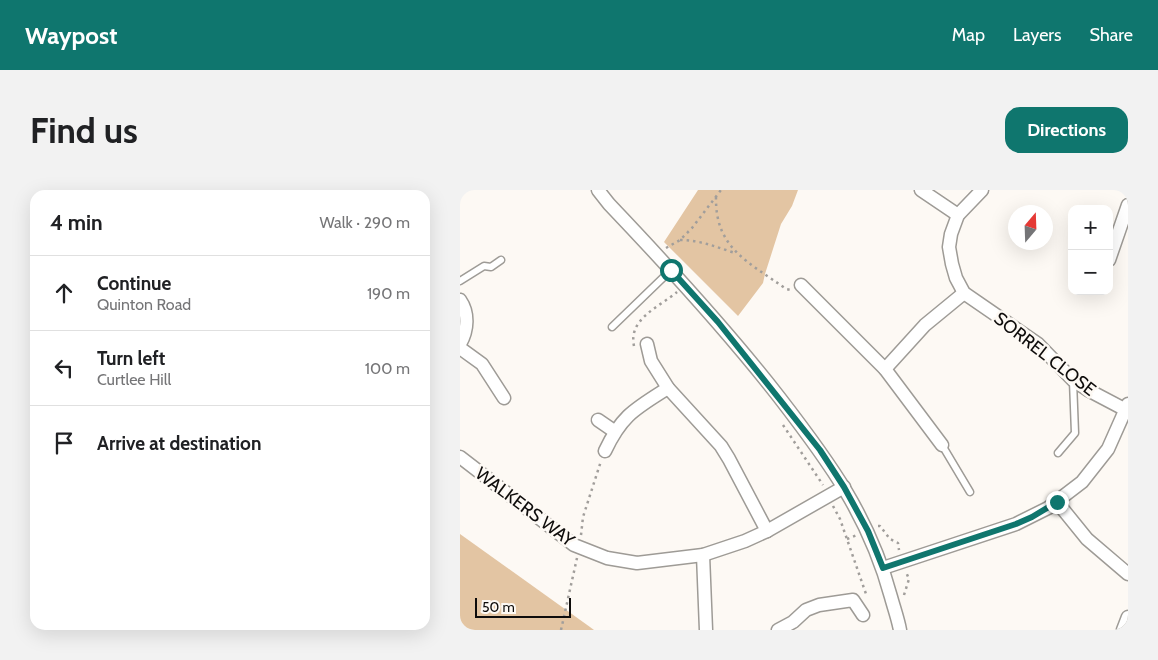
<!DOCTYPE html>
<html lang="en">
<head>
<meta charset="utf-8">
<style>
	:root { --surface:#fff; --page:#f2f2f2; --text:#202124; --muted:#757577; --line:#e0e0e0; --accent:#0f766e }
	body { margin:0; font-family:Cabin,sans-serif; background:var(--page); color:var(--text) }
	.controls { position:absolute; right:15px; top:15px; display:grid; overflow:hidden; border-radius:10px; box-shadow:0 5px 20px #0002 }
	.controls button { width:45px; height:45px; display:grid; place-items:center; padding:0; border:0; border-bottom:1px solid var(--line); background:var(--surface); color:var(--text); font:25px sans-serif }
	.compass { position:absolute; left:548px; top:15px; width:45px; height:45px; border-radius:50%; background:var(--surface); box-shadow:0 5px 20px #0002; rotate:19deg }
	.scale { position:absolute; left:15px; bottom:12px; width:96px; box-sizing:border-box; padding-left:5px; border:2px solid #0e0c0b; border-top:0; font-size:14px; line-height:18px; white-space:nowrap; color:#0e0c0b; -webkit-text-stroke:4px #fdf9f4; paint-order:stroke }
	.stop { position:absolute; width:15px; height:15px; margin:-11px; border:4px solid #0f766e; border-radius:50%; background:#fff }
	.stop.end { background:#0f766e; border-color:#fff; box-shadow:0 1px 5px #0008 }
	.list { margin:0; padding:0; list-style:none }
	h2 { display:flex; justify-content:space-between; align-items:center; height:65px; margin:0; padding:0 20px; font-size:21px }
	h2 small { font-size:16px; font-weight:400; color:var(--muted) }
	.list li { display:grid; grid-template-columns:32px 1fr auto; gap:15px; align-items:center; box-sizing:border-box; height:75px; padding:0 20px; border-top:1px solid var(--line) }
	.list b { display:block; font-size:19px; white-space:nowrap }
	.list p { margin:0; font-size:16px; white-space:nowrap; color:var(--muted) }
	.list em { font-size:16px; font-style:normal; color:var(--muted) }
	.icon { flex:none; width:28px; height:28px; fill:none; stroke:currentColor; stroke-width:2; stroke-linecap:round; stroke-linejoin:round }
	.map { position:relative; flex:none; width:668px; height:440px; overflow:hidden; border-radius:15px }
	header { display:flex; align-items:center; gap:30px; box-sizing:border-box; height:70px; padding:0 25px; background:var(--accent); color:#fff }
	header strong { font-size:24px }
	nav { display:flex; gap:28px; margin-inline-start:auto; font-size:18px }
	.intro { display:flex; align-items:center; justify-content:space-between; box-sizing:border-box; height:120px; padding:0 30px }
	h1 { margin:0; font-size:35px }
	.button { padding:12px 22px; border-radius:15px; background:var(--accent); color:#fff; font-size:18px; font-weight:700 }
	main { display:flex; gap:30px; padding:0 30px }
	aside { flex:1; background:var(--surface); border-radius:15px; box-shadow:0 5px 20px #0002 }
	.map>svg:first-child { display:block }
	.green { fill:#e3c5a3 }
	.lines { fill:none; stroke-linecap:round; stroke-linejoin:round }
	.lane-casing { stroke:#9e9b96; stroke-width:9 }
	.street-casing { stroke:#9e9b96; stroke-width:15 }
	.path { stroke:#a19e9b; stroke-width:2.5; stroke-dasharray:2.5 4; stroke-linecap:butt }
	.lane { stroke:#fff; stroke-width:6 }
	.street { stroke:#fff; stroke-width:12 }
	.route { stroke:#0f766e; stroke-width:6 }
	.labels { text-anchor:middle; stroke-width:5; stroke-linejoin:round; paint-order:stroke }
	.street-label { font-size:18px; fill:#0e0c0b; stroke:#fdf9f4 }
</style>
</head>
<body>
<header>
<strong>Waypost</strong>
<nav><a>Map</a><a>Layers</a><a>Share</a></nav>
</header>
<div class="intro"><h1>Find us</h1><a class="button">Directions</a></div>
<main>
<aside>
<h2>4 min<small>Walk · 290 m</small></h2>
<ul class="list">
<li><svg class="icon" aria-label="ahead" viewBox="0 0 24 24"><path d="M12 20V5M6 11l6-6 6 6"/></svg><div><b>Continue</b><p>Quinton Road</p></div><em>190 m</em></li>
<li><svg class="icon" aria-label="left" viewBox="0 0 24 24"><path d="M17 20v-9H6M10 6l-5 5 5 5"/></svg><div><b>Turn left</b><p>Curtlee Hill</p></div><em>100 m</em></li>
<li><svg class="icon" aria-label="arrive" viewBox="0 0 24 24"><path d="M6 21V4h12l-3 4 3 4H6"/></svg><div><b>Arrive at destination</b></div></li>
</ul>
</aside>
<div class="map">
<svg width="668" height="440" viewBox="0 0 668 440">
	<rect width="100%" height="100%" fill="#fdf9f4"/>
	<g class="green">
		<polygon points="238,0 338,0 332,16 321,34 305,84 303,93 278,126 204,52"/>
		<polygon points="0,344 130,437 134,440 7,440 0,434"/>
	</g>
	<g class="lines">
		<g class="lane-casing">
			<g id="lane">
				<polyline points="0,91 24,76 31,77 41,70"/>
				<polyline points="152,137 211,80"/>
				<polyline points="482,255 510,302"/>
				<polyline points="598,263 615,243 613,191"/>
			</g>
		</g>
		<g class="street-casing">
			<g id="street">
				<path d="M138 0 149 14C208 76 266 139 319 207 370 273 409 326 431 407 434 418 438 429 440 440"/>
				<polyline points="461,0 498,25"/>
				<polyline points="522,0 498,25 491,44 489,57 492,74 496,88 504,103 578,154 613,190 628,200 666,220"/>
				<polyline points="649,70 668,15"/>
				<polyline points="341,95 425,179 465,135 504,103"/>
				<path d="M0 110C9 123 8 140 0 154"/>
				<polyline points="187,154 191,171 208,198 261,256 269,269 307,341"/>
				<polyline points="0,158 22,174 44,208"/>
				<polyline points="425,179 482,255"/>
				<polyline points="138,230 154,241"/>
				<path d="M145 261C162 225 175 219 208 198"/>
				<polyline points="0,267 114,355 147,368 177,373 243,365 285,351 307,341 384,297"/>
				<polyline points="597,312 627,349 668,384"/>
				<polyline points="243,365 246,440"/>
				<polyline points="423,378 556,334 588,318 622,292 648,259 668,214"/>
				<polyline points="318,440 333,432 346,420 359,415 393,410 403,425"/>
				<polyline points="663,440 668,427"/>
			</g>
		</g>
		<g class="path">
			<path d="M256 7C255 59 289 72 326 99L331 100"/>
			<path d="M220 50C240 50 256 57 275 63"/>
			<polyline points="206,58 220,50 232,38 261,0"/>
			<path d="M174 156C168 129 199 117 217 102"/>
			<polyline points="323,235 363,295"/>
			<polyline points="373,316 380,329 406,404"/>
			<polyline points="418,336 420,336 430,349 438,353 439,360"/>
			<polyline points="121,345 123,327 141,271"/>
			<polyline points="387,349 397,345"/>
			<polyline points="444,405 449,389 446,382"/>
			<polyline points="101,440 117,368"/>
		</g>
		<use href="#lane" class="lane"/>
		<use href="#street" class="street"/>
	</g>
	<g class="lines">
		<polyline class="route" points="211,80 258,132 360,260 384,297 408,341 423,378 556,334 572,327 597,312"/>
	</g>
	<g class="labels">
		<g class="street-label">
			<text transform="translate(585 164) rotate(38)" y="6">SORREL CLOSE</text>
			<text transform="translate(65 317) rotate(37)" y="6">WALKERS WAY</text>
		</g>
	</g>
</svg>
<div class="controls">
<button>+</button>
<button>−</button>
</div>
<svg class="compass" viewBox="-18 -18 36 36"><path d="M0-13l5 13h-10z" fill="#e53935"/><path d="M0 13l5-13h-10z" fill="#757577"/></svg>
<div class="scale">50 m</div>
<div class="stop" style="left:211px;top:80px"></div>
<div class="stop end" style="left:597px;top:312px"></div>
</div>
</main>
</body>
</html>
